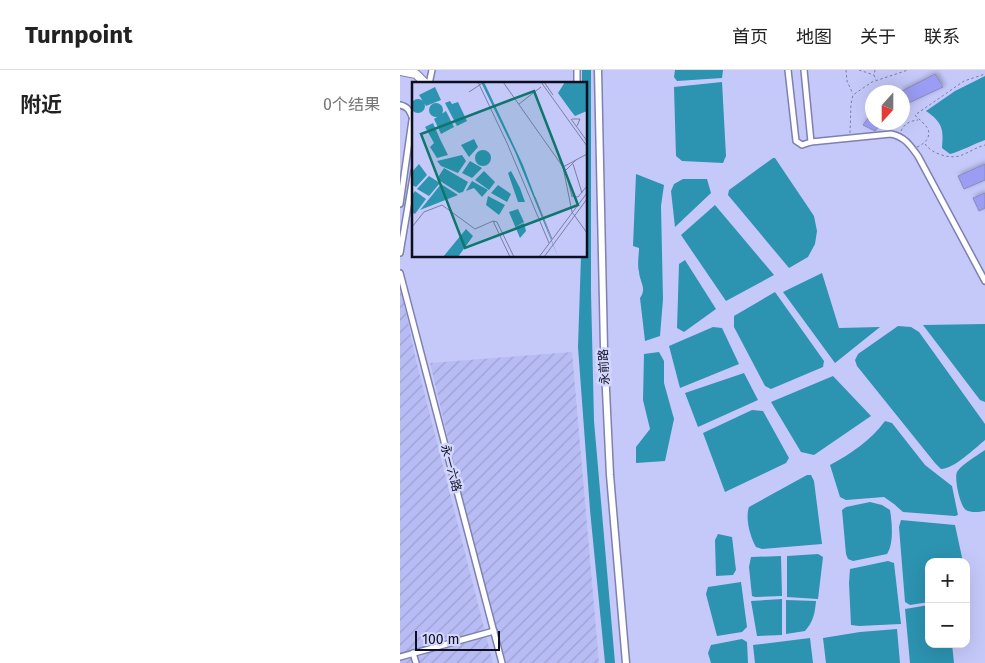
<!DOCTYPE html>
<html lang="zh">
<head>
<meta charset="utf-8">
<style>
	:root { --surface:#fff; --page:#f2f2f2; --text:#222; --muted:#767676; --line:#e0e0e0 }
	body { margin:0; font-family:"Fira Sans","Noto Sans SC",sans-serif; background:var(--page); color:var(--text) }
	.controls { position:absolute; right:15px; bottom:15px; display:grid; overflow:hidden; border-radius:10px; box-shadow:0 5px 20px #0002 }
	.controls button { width:45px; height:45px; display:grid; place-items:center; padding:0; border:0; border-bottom:1px solid var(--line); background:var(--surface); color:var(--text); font:25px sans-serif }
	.compass { position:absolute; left:465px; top:15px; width:45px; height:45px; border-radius:50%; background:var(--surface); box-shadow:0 5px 20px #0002; rotate:201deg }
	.scale { position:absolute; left:15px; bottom:12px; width:85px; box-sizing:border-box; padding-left:5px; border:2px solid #0d0e1e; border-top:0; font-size:14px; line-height:18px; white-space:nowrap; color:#0d0e1e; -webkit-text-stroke:4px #d3d7fe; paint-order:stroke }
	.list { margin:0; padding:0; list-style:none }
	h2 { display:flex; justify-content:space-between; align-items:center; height:65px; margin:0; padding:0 20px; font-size:21px }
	h2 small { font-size:16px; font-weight:400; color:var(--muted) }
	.map { position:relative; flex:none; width:585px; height:593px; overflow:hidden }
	header { display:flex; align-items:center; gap:30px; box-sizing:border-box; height:70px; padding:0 25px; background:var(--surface); border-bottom:1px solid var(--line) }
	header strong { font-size:24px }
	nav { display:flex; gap:28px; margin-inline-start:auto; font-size:18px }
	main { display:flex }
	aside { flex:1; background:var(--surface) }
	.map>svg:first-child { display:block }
	.industrial { fill:url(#industrial-furrows) }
	.water { fill:#2c93b0 }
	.building { fill:#9b9df4; stroke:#888bb9; filter:url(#shadow) }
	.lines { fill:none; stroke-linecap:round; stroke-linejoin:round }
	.minor-casing { stroke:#7e81ae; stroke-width:8 }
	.tertiary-casing { stroke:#7e81ae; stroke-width:9 }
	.secondary-casing { stroke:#7e81ae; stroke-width:10 }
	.path { stroke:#7a7da0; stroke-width:1; stroke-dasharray:2.5 2.5; stroke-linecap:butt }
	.minor { stroke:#fff; stroke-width:5 }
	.tertiary { stroke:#fff; stroke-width:6 }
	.secondary { stroke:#fff; stroke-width:8 }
	.labels { text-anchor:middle; stroke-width:5; stroke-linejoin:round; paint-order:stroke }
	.street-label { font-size:12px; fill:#0d0e1e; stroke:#d3d7fe }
	.inset-road { fill:none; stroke:#7b7ea2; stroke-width:1 }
	.view { fill:#0f766e; fill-opacity:0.15; stroke:#0f766e; stroke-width:2.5 }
	.inset-edge { fill:none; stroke:#0d0e1e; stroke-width:2.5 }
</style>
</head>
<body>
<header>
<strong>Turnpoint</strong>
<nav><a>首页</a><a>地图</a><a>关于</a><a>联系</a></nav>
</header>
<main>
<aside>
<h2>附近<small>0个结果</small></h2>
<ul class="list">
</ul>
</aside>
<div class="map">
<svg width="585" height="593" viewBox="0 0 585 593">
	<defs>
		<pattern id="industrial-furrows" width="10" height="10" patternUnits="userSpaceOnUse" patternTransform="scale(1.25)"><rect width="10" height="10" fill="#b8bcf4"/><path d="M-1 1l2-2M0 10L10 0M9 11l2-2" fill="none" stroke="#9da0d1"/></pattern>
		<filter id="shadow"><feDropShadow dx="2" dy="-2" stdDeviation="2.5" flood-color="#0004"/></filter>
	</defs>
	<rect width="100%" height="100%" fill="#c5c9fa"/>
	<g class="industrial">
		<polygon points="0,214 16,290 93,593 0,593"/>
		<polygon points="172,282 199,593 104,593 94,561 30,293"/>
	</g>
	<g class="water">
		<polygon points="182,0 191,0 191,222 194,351 215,593 205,593 190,440 178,277 181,186 186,186 186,14 182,14"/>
		<polygon points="275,0 323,0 322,8 277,11 274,7"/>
		<path d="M585 6V70C573 74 562 81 550 84L542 78C544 59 542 52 526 41L555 21Z"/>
		<polygon points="322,12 326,86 323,93 282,91 276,86 274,17"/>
		<polygon points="373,88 375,88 414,146 417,161 415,174 408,187 389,198 328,125 329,120"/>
		<path d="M236 104 264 115 261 136 263 229 260 266 245 271 240 228C247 218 240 213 239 202 237 194 239 185 239 178L233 176Z"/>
		<polygon points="283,109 307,109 311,123 275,157 271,121 274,114"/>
		<polygon points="315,135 374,205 326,231 281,165"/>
		<polygon points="285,190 316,239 284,262 277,258 279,194"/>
		<polygon points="422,203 439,258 480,257 435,293 383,222"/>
		<polygon points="375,222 424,291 423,297 371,319 365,316 334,257 334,246"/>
		<polygon points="585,254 585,332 580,330 523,255"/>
		<path d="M498 256 511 257 519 262 585 354V370C575 378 554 399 541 399L535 393 457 296 455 290 458 284Z"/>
		<polygon points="313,257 322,258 339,294 280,318 269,276"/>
		<polygon points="259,282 264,291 264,313 274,349 265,391 236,393 236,377 250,359 243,330 244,284"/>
		<polygon points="344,303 358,330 298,357 285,323"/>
		<polygon points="433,306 471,346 414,385 401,382 371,332"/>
		<polygon points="352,340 363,341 389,388 386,393 325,422 303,363"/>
		<path d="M485 351 492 353 525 395 552 416 558 445 555 446 503 442 494 434 484 427 446 430 440 427 430 395C452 383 470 371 485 351Z"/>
		<path d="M585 380V441C579 442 571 443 566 440 560 436 554 408 557 402 561 395 578 385 585 380Z"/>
		<path d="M407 405H411L414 411 422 474 362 479 356 477C350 467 345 448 349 437Z"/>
		<path d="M470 432 482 435 490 440C492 452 494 474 487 484L453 491 448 489 446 484 442 440 446 437Z"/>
		<polygon points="501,450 555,455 563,492 529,492 529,532 510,535 505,532 499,457"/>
		<polygon points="318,464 332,467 336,500 333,505 316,506 315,470"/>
		<polygon points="418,484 423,487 418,529 387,527 387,486"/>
		<polygon points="381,486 382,526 355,527 352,526 349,497 351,487"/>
		<polygon points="488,491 494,493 501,554 459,556 451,555 449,513 450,499"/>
		<polygon points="341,512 347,557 342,562 317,566 306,524 308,517"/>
		<polygon points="382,529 382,565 357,566 351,531"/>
		<path d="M386 530 416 531C415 543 413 552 405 561L386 564Z"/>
		<polygon points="529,535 529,574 552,574 554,593 510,593 505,539"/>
		<polygon points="497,559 500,593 426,593 423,568 460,562"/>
		<polygon points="410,568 413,593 355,593 353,575"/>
		<polygon points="342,569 347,572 348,593 311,593 308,583 311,575"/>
	</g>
	<g class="building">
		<polygon points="535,4 543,17 502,36 502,21"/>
		<polygon points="472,43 472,52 482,52 475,61 463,55"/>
		<polygon points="585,94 585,110 564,119 558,106"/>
		<polygon points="585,123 585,138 579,141 573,128"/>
	</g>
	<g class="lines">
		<g class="minor-casing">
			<g id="minor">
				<polyline points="177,0 177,14"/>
				<path d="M388 0 396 71 402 75 411 72 491 64C505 67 510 75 518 86L585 211"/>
				<polyline points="404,0 411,72"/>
				<polyline points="29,14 32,0"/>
				<path d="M0 35C12 38 9 44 14 50"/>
				<polyline points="0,134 12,50"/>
				<polyline points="0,183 14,101"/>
				<polyline points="0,203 102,593"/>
				<polyline points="13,583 16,593"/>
				<polyline points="0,587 94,561"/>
			</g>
		</g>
		<g class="tertiary-casing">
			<polyline id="tertiary" points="198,0 204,278 210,405 226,593"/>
		</g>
		<g class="secondary-casing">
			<polyline id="secondary" points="0,1 16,4 26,14"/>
		</g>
		<g class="path">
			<polyline points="446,0 447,11 453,24"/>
			<polyline points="459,0 474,5"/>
			<polyline points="475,0 474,5 476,10"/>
			<path d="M501 61C505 53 510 51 518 50"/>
			<polyline points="450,63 451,34 453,25 472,12 508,0"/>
			<path d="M525 74C532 84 551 90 562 85 570 82 577 77 585 75"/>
			<path d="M517 77C527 73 534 63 524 54 521 50 518 49 515 45L564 11 585 4"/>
		</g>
		<use href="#minor" class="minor"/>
		<use href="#tertiary" class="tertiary"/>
		<use href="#secondary" class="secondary"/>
	</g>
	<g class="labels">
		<g class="street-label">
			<text transform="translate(204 297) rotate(-93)" y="4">永前路</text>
			<text transform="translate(51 398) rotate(75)" y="4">永一六路</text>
		</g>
	</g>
	<g transform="translate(12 12)">
		<rect width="175" height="175" fill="#c5c9fa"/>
		<path d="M69 0H72L111 83 146 175 103 70ZM153 0H175V29L163 34 159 29 146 11ZM23 5 29 18 14 24 7 13ZM-1 24a7 7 0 1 1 14 0a7 7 0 1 1-14 0ZM38 19 40 22 46 20 55 39 45 44 33 21ZM17 28a7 7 0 1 1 14 0a7 7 0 1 1-14 0ZM34 29 42 45 29 52 22 37ZM21 41 28 57 36 73 25 76 18 65 22 61 13 45ZM62 57 66 65 57 75 49 63ZM63 76a8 8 0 1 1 16 0a8 8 0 1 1-16 0ZM50 73 54 79 46 91 29 84 25 79ZM58 79 70 86 60 96 50 91ZM7 82 15 93 4 105 0 103V90ZM32 86 56 100 51 110 47 111 25 97ZM72 89 83 100 77 108 63 98ZM99 89 108 106 113 120H106L96 91ZM17 94 28 101 17 114 5 107ZM60 99 76 108 70 115 62 106 54 109ZM29 102 46 113 8 128 13 122ZM86 103 99 112 95 120 79 111ZM3 109 14 117 3 132 0 130V113ZM76 114 93 123 87 133 74 123ZM106 127 112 140 103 145 112 141 114 149 108 156 97 130ZM54 147 61 154 46 175H31Z" fill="#2c93b0"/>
		<path class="inset-road" d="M66 0 95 61 137 161M91 0 151 85M129 0 175 64M132 0 141 13M57 10 72 0M107 22 129 5M159 37 175 59M160 37H168L165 44M175 72 151 85 160 130 175 151M161 82 170 111M154 88 165 77M156 99 160 114M159 114 166 115 175 104M123 115 140 157M81 139 85 140 102 175M81 139 98 175M0 145 12 130 30 123 63 147 81 139M127 175 175 111M132 175 175 117"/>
		<path class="view" d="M122 9 166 123 53 166 9 52Z"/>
		<rect width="175" height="175" class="inset-edge"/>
	</g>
</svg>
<div class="controls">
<button>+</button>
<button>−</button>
</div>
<svg class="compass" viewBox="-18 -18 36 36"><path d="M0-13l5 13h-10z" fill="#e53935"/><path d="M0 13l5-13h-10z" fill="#767676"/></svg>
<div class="scale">100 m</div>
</div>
</main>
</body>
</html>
